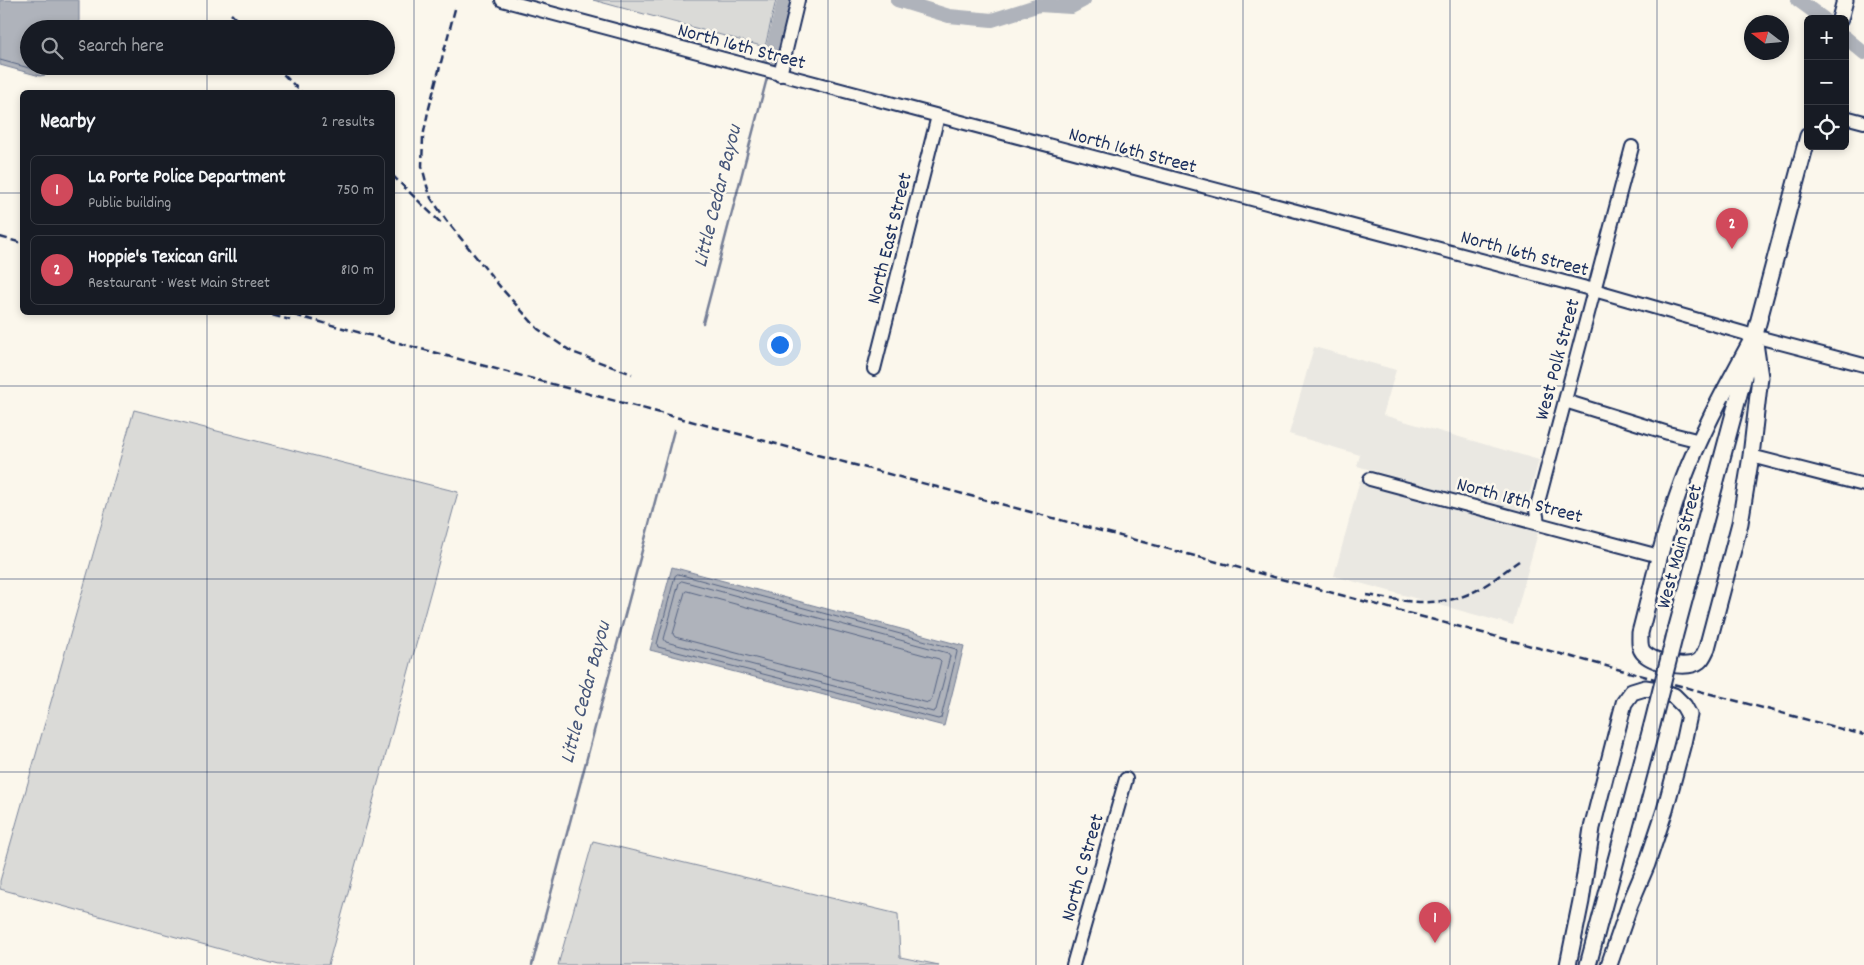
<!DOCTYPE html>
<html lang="en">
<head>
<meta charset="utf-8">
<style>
	:root { --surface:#171b24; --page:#242831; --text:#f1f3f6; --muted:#9ea1a6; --line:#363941; --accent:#d1495b }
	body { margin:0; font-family:Dekko,sans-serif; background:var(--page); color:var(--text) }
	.controls { position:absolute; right:15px; top:15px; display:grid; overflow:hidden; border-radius:8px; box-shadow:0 2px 8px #0003 }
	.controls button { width:45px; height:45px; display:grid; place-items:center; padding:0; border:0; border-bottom:1px solid var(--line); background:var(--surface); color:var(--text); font:25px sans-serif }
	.compass { position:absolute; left:1744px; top:15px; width:45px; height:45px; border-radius:50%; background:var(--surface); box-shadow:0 2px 8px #0003; rotate:286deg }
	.you { position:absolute; left:779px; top:344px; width:18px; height:18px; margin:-12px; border:4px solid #fff; border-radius:50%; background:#1a73e8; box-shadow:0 0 0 8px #1a73e833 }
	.badge { display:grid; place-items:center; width:32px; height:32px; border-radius:50%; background:var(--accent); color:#fff; font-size:16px; font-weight:700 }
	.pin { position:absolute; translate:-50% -41px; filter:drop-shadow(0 1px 2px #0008) }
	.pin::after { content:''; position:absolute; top:26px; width:18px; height:15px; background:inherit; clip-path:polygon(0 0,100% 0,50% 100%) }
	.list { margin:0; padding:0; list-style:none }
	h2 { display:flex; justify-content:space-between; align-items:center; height:65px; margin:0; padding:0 20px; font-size:21px }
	h2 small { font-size:16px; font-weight:400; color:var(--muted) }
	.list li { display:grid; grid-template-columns:32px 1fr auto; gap:15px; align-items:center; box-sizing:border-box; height:70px; margin:0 10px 10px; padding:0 10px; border:1px solid var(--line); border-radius:8px }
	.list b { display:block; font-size:19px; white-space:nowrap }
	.list p { margin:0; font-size:16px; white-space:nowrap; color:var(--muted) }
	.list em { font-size:16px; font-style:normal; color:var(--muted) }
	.icon { flex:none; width:28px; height:28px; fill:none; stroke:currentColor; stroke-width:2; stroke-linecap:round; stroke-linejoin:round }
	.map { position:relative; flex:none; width:1864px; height:965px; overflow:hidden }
	.search { position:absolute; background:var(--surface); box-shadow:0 2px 8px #0003; left:20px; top:20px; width:375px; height:55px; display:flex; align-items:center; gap:12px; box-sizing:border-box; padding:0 18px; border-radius:28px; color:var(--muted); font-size:19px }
	.panel { position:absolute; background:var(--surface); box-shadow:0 2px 8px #0003; left:20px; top:90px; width:375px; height:225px; border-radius:8px }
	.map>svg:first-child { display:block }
	.built { fill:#eae8e2 }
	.green { fill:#dadad7; stroke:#7a849a }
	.water { fill:#afb3bb; stroke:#747e96 }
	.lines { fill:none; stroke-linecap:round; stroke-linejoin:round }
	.shore { stroke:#566483; stroke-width:1 }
	.stream { stroke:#747e96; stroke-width:2.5 }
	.river { stroke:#afb3bb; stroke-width:14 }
	.minor-casing { stroke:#1b2f5e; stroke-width:16 }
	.major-casing { stroke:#1b2f5e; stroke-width:19 }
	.minor { stroke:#fbf7ec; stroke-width:12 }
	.major { stroke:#fbf7ec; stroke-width:15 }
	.rail { stroke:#1b2f5e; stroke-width:2.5; stroke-dasharray:8 4; stroke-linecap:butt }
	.major-bridge-casing { stroke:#1b2f5e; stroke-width:19; stroke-linecap:butt }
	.major-bridge { stroke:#fbf7ec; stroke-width:15 }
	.grid { fill:none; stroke:#1b2f5e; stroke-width:1; stroke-opacity:0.55 }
	.labels { text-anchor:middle; stroke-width:5; stroke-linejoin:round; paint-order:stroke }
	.street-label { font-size:20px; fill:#1b2f5e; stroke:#fbf7ec }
	.water-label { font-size:21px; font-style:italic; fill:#47577a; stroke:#fbf7ec }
</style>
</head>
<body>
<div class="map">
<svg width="1864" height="965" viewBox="0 0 1864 965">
	<rect width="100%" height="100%" fill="#fbf7ec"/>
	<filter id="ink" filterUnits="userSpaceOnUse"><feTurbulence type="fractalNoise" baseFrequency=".02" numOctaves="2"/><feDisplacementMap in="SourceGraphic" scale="10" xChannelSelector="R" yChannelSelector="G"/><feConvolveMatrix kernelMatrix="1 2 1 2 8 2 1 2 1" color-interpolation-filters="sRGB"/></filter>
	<g filter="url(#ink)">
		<g class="built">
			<polygon points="1314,347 1396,370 1383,415 1539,460 1524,514 1357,466 1360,455 1289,434"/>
			<polygon points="1360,480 1539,529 1513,625 1334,576"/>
		</g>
		<g class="green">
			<polygon points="593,0 776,0 765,47"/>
			<polygon points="134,410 458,492 328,965 279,965 0,889 0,881"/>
			<polygon points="593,841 898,914 900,957 939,965 558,965"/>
		</g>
		<g class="water">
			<polygon points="0,0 79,0 79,29 29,29 29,66 66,66 62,72 40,76 0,65"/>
			<polygon points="672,567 964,646 944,726 650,650"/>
		</g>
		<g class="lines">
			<g class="shore">
				<polyline points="0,60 40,71 60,66"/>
				<polygon points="678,574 956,649 957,652 941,718 938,719 658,647 657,644 675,576"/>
				<polygon points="682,581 948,653 950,656 936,710 933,712 666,642 664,639 679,583"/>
				<polygon points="687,591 939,659 941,661 931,701 928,703 675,637 673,634 685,592"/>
			</g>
			<g class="stream">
				<polyline points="703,323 767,78"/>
				<polyline points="532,965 674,430"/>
			</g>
			<g class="river">
				<polyline points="897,0 949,16 992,20 1039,5 1071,7 1084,0"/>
				<polyline points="1798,0 1824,19"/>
				<polyline points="1845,37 1864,53"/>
				<polyline points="769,63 784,0"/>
			</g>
			<g class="minor-casing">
				<g id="minor">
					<polyline points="502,0 1594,290 1754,336 1864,365"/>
					<polyline points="780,75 798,0"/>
					<polyline points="1845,117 1864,122"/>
					<polyline points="874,369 938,116"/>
					<polyline points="1565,401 1668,433 1700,441"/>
					<polyline points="1751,456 1864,485"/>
					<polyline points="1370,479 1659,556"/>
					<polyline points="1538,523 1536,510 1632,147"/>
					<polyline points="1073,965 1126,779"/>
				</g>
			</g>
			<g class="major-casing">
				<g id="major">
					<polyline points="1840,19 1845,0"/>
					<path d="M1754 336 1760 377 1751 456 1740 523 1707 648C1705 652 1703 658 1699 661 1688 670 1652 663 1643 652 1639 647 1640 640 1640 633 1653 583 1664 532 1682 483 1701 432 1728 384 1754 336Z"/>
					<polyline points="1674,638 1808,136"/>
					<polyline points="1568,965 1581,901 1592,828 1624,703 1632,692 1645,688 1658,690 1674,696 1684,706 1689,715 1683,743 1665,810 1647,864 1630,904 1609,965"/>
					<polyline points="1588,965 1652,725"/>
				</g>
			</g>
			<use href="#minor" class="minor"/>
			<use href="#major" class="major"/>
			<g class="rail">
				<polyline points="455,9 428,112 423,137 422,166 427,186 431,198 446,220 502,289 538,329 572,352 632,374"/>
				<polyline points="231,14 246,29"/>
				<polyline points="275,66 301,92"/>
				<polyline points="392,175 442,224"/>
				<polyline points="0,237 22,243"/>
				<polyline points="261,312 290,320"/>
				<polyline points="283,312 1864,735"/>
				<path d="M1367 595C1409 602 1446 610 1484 586 1496 579 1507 569 1519 561"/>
			</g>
			<g class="major-bridge-casing">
				<polyline id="major-bridge" points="1652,725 1674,638"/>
			</g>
			<use href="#major-bridge" class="major-bridge"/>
		</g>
	</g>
	<path class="grid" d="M207 0V29M414 0V965M621 0V965M828 0V965M1036 0V965M1243 0V965M1450 0V965M1657 0V965M207 66V92M0 193H22M392 193H1864M207 312V965M0 386H1864M0 579H1864M0 772H1864"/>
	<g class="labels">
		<g class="street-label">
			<text transform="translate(742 45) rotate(15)" y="7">North 16th Street</text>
			<text transform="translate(1133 149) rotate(15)" y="7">North 16th Street</text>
			<text transform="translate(888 238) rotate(-76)" y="7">North East Street</text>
			<text transform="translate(1525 252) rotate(15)" y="7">North 16th Street</text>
			<text transform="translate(1556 359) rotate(-75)" y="7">West Polk Street</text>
			<text transform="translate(1520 499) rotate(15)" y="7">North 18th Street</text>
			<text transform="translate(1678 546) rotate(-75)" y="7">West Main Street</text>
			<text transform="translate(1081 867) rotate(-74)" y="7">North C Street</text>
		</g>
		<g class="water-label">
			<text transform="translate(716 196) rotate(-76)" y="7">Little Cedar Bayou</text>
			<text transform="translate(584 692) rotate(-75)" y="7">Little Cedar Bayou</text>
		</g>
	</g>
</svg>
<div class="controls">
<button>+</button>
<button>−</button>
<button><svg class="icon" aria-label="locate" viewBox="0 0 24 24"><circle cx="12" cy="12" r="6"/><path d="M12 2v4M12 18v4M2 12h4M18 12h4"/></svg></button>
</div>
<svg class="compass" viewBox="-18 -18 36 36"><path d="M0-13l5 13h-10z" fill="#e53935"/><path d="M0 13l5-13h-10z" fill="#9ea1a6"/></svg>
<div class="you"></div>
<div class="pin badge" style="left:1435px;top:943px">1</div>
<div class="pin badge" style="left:1732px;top:249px">2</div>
<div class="search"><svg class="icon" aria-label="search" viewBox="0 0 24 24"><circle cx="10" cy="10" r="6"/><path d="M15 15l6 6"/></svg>Search here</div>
<section class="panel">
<h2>Nearby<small>2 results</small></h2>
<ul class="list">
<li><span class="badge">1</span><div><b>La Porte Police Department</b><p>Public building</p></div><em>750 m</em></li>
<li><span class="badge">2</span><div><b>Hoppie's Texican Grill</b><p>Restaurant · West Main Street</p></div><em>810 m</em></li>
</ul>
</section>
</div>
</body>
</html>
